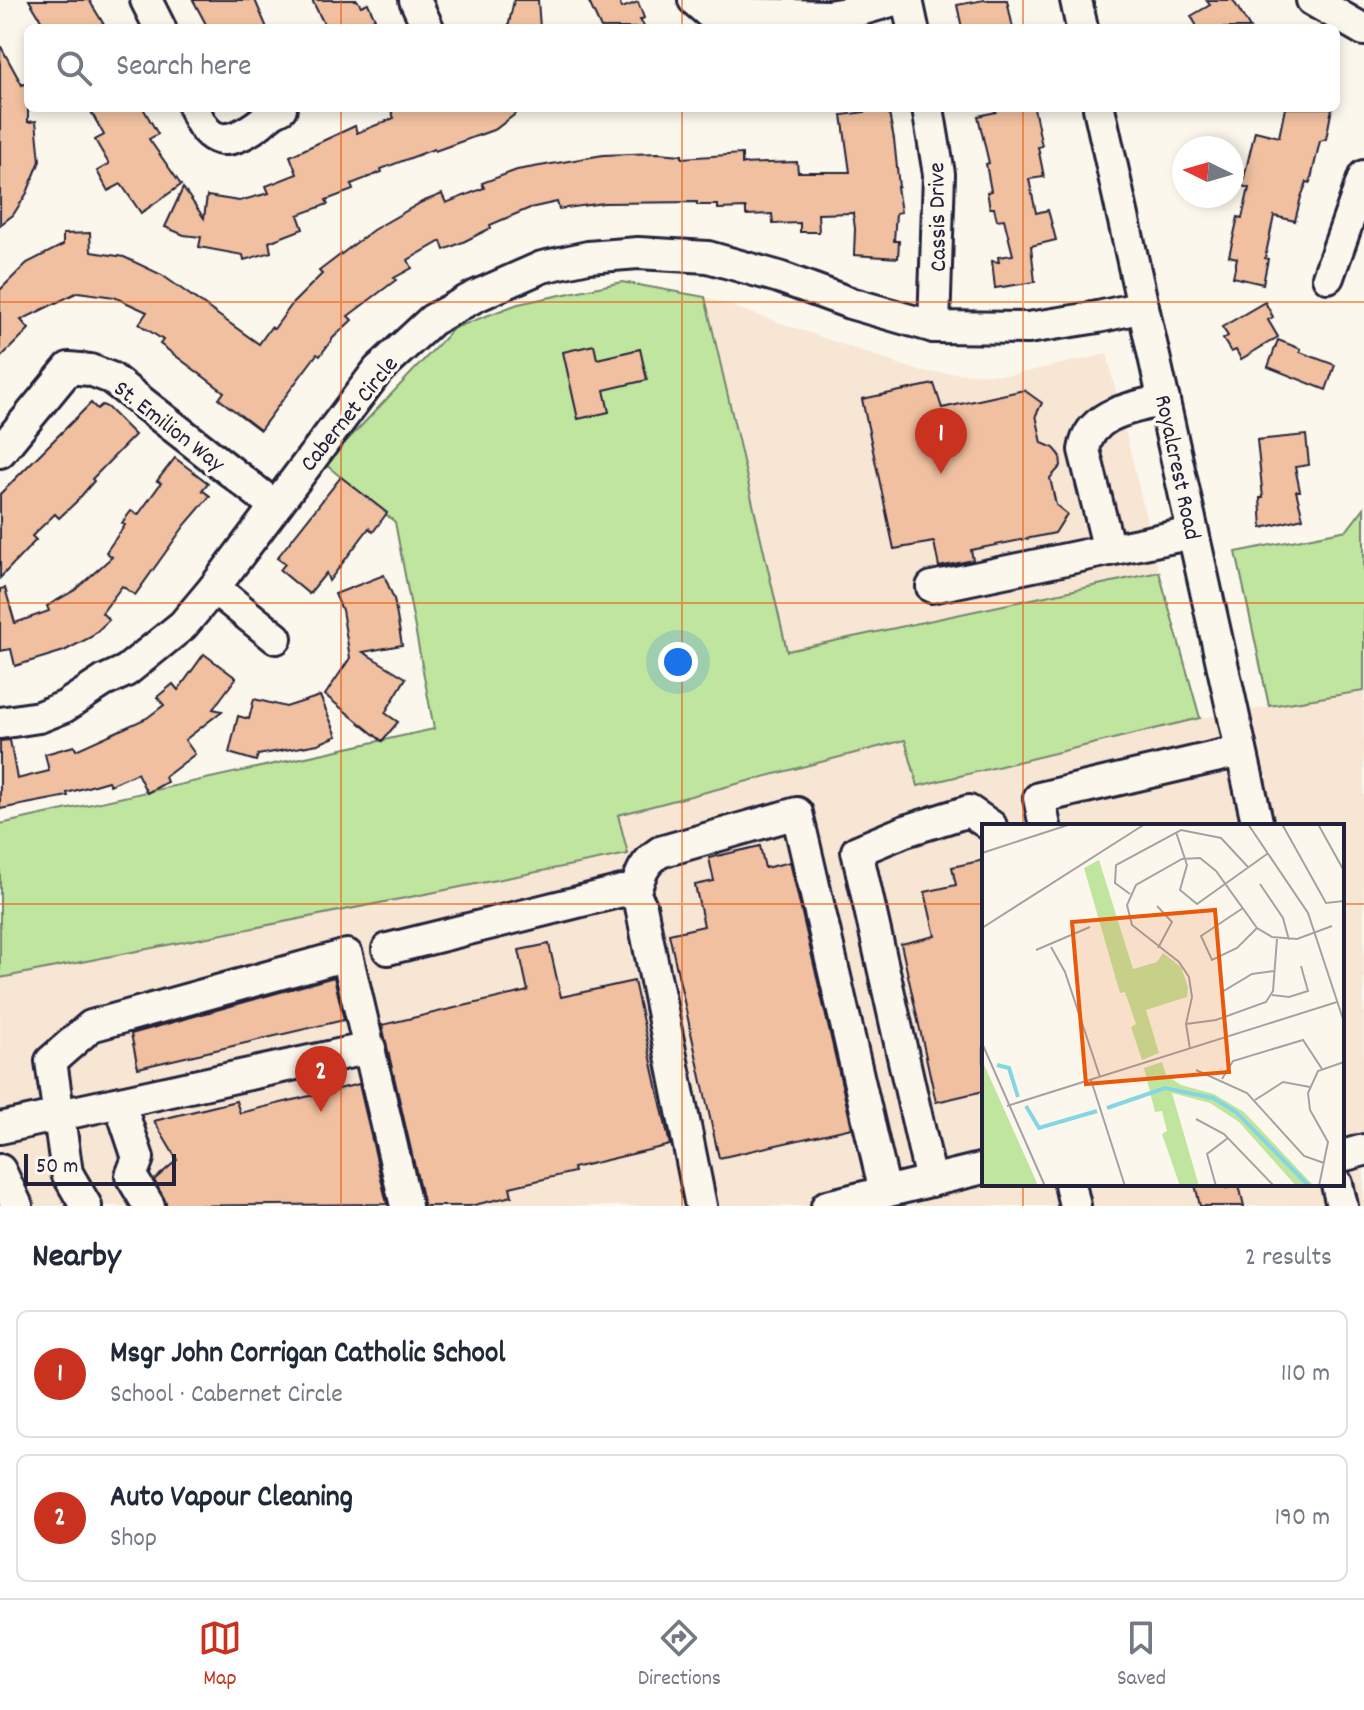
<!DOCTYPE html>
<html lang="en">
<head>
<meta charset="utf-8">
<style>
	:root { --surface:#fff; --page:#f2f2f3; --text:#1f2937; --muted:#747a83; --line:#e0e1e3; --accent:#c8321e }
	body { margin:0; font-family:Dekko,sans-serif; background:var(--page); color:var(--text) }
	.compass { position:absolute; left:1172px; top:136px; width:72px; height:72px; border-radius:50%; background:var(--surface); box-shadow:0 4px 12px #0003; rotate:275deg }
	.scale { position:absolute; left:24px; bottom:20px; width:152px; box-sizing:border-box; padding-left:8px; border:4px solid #22223b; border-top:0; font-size:22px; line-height:28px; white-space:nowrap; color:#22223b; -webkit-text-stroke:6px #fbf7ec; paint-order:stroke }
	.you { position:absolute; left:678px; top:662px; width:28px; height:28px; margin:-20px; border:6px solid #fff; border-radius:50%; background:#1a73e8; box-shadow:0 0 0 12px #1a73e833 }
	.badge { display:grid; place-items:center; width:52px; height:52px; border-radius:50%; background:var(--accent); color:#fff; font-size:26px; font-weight:700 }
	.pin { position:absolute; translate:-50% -66px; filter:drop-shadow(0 2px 4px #0008) }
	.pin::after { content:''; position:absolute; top:42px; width:28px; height:24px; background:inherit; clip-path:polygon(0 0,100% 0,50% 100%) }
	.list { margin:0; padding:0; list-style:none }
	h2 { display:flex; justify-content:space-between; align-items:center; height:104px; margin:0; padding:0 32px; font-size:34px }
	h2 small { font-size:26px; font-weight:400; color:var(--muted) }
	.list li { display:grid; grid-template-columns:52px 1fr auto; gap:24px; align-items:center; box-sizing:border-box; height:128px; margin:0 16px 16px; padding:0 16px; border:2px solid var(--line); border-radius:12px }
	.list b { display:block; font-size:30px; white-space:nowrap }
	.list p { margin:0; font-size:26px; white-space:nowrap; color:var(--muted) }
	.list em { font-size:26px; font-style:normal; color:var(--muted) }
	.icon { flex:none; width:44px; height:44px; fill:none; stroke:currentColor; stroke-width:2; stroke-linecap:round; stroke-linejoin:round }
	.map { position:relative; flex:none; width:1364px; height:1206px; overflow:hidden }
	.search { position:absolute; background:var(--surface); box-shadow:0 4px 12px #0003; left:24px; right:24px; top:24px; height:88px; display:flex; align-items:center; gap:20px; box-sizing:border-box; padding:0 28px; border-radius:12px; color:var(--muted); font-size:30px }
	.sheet { height:392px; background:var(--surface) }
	nav { display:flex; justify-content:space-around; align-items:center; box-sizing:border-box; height:112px; border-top:2px solid var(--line); background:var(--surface); font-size:22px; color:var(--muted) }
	nav a { display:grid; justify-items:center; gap:4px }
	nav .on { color:var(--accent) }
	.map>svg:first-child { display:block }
	.built { fill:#f8e6d5; fill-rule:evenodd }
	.green { fill:#c0e59f; stroke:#71846d; stroke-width:2 }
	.building { fill:#f0c0a0; stroke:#22223b; stroke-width:2 }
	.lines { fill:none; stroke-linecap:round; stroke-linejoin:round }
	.minor-casing { stroke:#22223b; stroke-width:36 }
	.minor { stroke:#fbf7ec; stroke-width:30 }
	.grid { fill:none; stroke:#e8590c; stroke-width:2; stroke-opacity:0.55 }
	.labels { text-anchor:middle; stroke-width:7; stroke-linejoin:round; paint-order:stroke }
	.street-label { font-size:24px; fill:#22223b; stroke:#fbf7ec }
	.inset-river { fill:none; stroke:#86d5e3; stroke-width:4 }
	.inset-road { fill:none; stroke:#a4a2a5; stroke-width:2 }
	.view { fill:#e8590c; fill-opacity:0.15; stroke:#e8590c; stroke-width:4 }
	.inset-edge { fill:none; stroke:#22223b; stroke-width:4 }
</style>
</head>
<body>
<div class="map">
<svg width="1364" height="1206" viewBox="0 0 1364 1206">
	<rect width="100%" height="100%" fill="#fbf7ec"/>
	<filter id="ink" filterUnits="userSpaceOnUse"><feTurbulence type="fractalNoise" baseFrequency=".0125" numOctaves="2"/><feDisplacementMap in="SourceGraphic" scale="16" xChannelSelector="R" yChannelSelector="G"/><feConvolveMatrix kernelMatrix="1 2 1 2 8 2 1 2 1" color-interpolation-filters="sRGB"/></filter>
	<g filter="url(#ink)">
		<g class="built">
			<polygon points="705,297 922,372 1011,375 1107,354 1159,572 787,652"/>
			<path d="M1364 691V1206H0V978L628 854 617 815 905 740 919 786 1200 718ZM984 826H1342V1184H984Z"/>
		</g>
		<g class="green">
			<polygon points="622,282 705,297 787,651 1159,572 1200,718 918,786 905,740 618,815 628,854 0,978 0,824 434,729 395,522 325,464 454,328 518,304"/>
			<polygon points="1364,508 1364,691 1269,706 1236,552 1347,530"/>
		</g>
		<g class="building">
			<polygon points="29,0 89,0 106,28 46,28"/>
			<polygon points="193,0 255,0 267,28 208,28"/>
			<polygon points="312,0 357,0 361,6 368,3 375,19 355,28 326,28"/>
			<polygon points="514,0 538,0 540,28 508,28"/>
			<polygon points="588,0 619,0 622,8 638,2 644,18 640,20 645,28 601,28"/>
			<polygon points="984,0 1007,0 1013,28 962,28 957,5"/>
			<polygon points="1206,0 1233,0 1250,28 1198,28 1191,16 1210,5"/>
			<polygon points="0,45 22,85 28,83 28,122 36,121 40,161 27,193 13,215 0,225"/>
			<polygon points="89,108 143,108 158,134 149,139 181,185 141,213 121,184 108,191 97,171 109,164 95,140 104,135"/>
			<polygon points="390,108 523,108 496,129 435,151 434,149 381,169 382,172 351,184 353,190 326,200 328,204 298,215 303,229 269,242 271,252 244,260 243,255 199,247 201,237 184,235 165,227 183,188 204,218 207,196 239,201 269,193 266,186 297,174 290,156 355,126 357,133 394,118"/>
			<polygon points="864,108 888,108 894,139 899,187 897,187 901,212 896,213 894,241 899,241 898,258 854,255 855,229 853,213 818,214 819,232 800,232 800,223 773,224 772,214 746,215 746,208 718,209 718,205 697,205 697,202 604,203 559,209 557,202 530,208 490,225 491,228 463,242 444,250 441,241 408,260 412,268 394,278 396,280 348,316 352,320 333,338 320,356 317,354 260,430 219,399 224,392 160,344 163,340 139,324 147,312 114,297 78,292 21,320 29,329 0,358 0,290 27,263 63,245 63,234 90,233 91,252 124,257 162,275 259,344 271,327 274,329 293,303 322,274 319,271 373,230 422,202 442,194 446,203 484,188 482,183 517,170 603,155 658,153 682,155 682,158 742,154 742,164 797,162 798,172 850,172 842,115 865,112"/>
			<polygon points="995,108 1034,108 1042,146 1038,147 1044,177 1029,179 1036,213 1048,210 1056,240 1031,246 1035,282 995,288 992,261 999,262 998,257 1013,255 1004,219 997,220 994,208 990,208 987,192 991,191 986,164 989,163 978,116 996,112"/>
			<polygon points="1285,108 1332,108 1326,139 1320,141 1310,183 1307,182 1301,197 1295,221 1274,216 1265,258 1268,259 1263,284 1233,277 1237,258 1229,256 1238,217 1242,218 1249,188 1242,186 1255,131 1279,137"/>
			<polygon points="1265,302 1273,317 1268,320 1278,337 1241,359 1236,350 1231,352 1223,339 1228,336 1222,327"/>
			<polygon points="1278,340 1301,349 1300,352 1335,365 1326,390 1268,367"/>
			<polygon points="594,345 597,359 640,349 647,380 604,390 609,412 578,419 563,352"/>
			<polygon points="934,384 942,408 1024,390 1042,403 1036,415 1042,443 1054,448 1060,455 1061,466 1050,478 1056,505 1067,514 1055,533 971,550 973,560 939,567 934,542 894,549 862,399"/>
			<polygon points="91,403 97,409 102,405 107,407 135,435 92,479 94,481 76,502 59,518 55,514 32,536 36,540 0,578 0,494"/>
			<polygon points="1306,435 1309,465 1295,467 1300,491 1296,491 1303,518 1262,528 1260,498 1263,498 1257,440"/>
			<polygon points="175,458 208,483 202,490 210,496 185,525 135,595 122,586 102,613 109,620 91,637 64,651 15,666 11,649 0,651 0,589 5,588 15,623 49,611 47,606 75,590 112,557 106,552 125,525 122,523 131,511 138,515 161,483 157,481"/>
			<polygon points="341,477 387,513 373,532 369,528 329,581 326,573 309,594 280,570 285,564 277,558"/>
			<polygon points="384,575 394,599 402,645 363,652 406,678 385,713 398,722 382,741 325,695 350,658 342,610 335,594"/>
			<polygon points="204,654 236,678 213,709 222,711 185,740 195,754 165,777 167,782 147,793 137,773 110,785 108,781 67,793 68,796 0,809 0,741 10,740 17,779 49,771 45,754 74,746 76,750 147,718 164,705 157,697 173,684 178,690"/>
			<polygon points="320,696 337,736 318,744 258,755 256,761 229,753 238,716 249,719 254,699 286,707"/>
			<polygon points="760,846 765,868 790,862 852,1128 719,1158 669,934 704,926 695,885 714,881 709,858"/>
			<polygon points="984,860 984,1091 936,1102 901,944 935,936 925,892 956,885 952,867"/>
			<polygon points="549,944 561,997 634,981 670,1145 573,1168 574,1172 510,1187 512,1196 470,1206 424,1206 382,1025 528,991 519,950"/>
			<polygon points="334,977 344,1020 138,1068 131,1034"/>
			<polygon points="359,1084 387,1204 167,1206 154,1180 177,1160 154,1121 236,1101 240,1113"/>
			<polygon points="1195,1184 1225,1184 1226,1188 1239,1185 1244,1206 1200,1206"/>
		</g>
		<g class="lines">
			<g class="minor-casing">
				<g id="minor">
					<polyline points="146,0 160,28"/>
					<polyline points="415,0 428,28"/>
					<polyline points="694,0 709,13 828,16 853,12 894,0"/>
					<polyline points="907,0 913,28"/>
					<polyline points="1076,0 1082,28"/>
					<polyline points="1312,0 1364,30"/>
					<path d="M194 108C207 144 226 147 256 126 267 119 267 113 281 108"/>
					<polyline points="928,108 939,174 934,327"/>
					<polyline points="1099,108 1258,826"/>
					<polyline points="1328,277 1364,176"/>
					<path d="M1164 400C1133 408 1090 412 1084 450L1109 550 1193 533"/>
					<polyline points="0,452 69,368 90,370 111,378 275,506"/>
					<polyline points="932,587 1109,550"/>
					<polyline points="214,588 276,638"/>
					<polyline points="0,723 39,717 64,707 104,681 126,671 183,625 214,588 378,370 432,320 474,297 542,267 588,257 638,253 708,257 779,277 850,303 934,327 1028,328 1098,317 1143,307"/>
					<polyline points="1045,826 1039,798 1241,751"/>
					<path d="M634 894C640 876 643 863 660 852L797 813 885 1192"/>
					<polyline points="388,949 622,891 634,894 641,906 701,1206"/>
					<polyline points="120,1104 138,1158 131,1176 149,1206"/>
					<polyline points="0,1128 370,1048"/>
					<polyline points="1342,1156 1364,1150"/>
					<polyline points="0,1170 17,1206"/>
					<polyline points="931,1181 857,851 905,831 969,811 991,826"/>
					<polyline points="1070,1184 1075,1206"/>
					<polyline points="1337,1184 1342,1206"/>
					<polyline points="86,1206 67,1173 51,1061 91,1026 347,955 406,1206"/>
					<polyline points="827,1206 984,1168"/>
				</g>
			</g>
			<use href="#minor" class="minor"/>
		</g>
	</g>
	<path class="grid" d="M341 0V28M682 0V28M1023 0V28M341 108V1206M682 108V1206M1023 108V826M0 302H1364M0 603H1364M0 904H984M1342 904H1364M1023 1184V1206"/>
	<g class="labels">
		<g class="street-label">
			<text transform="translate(936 217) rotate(-91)" y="8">Cassis Drive</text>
			<text transform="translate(348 413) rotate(-51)" y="8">Cabernet Circle</text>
			<text transform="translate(170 425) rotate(38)" y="8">St. Emilion Way</text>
			<text transform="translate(1179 467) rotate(78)" y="8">Royalcrest Road</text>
		</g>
	</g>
	<g transform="translate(982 824)">
		<rect width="362" height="362" fill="#fbf7ec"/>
		<path d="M117 36 151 145 175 138 181 129 199 143 206 163 205 173 164 186 177 229 160 236 149 203 154 200 143 168 138 169 102 44ZM0 236 51 350 56 362H0ZM180 238 184 251 199 261 232 270 262 288 332 362H314L257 298 228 279 190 269 217 362H198L180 310 185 307 180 287 173 288 162 244Z" fill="#c0e59f"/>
		<path class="inset-river" d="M15 241 27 244 36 273M44 282 57 304 115 287M125 284 183 264 231 274 254 288 327 362"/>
		<path class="inset-road" d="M266 0 326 89 362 198M300 0 344 79 362 77M336 0 362 47M194 8 205 41 198 66 215 80 285 30M0 29 89 0M278 60 301 94 307 116M148 70 133 59 134 41 199 6 239 14 266 43M175 82 190 98 176 124M261 84 219 112 230 136 255 124 275 104M0 104 163 0M69 123 83 148 118 253M54 126 108 103M290 171 307 173 326 167 319 142M243 193 240 168 270 150 292 147M204 200 234 196 284 178 291 167 295 115M0 219 63 362M208 225 204 200 210 173 207 153 197 138 150 101 145 81 154 61 200 35 218 34 234 47 275 104 290 113 315 115 350 102M214 246 265 269 322 332 342 339M240 255 251 237 321 216 340 245M109 256 143 362M273 276 301 258 328 263M25 282 355 178M214 295 242 310 292 362M234 362 225 330 246 314M337 362 346 318 328 286 326 269 336 247 362 238"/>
		<path class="view" d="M233 86 247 248 104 260 90 98Z"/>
		<rect width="362" height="362" class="inset-edge"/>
	</g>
</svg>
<svg class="compass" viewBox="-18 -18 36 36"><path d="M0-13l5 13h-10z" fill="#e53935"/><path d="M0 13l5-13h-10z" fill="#747a83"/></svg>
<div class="scale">50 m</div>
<div class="you"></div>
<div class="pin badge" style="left:941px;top:474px">1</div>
<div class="pin badge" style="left:321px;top:1112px">2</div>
<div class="search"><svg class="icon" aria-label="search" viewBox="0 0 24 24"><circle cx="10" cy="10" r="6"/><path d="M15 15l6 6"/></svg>Search here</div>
</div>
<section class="sheet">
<h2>Nearby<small>2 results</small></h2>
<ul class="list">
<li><span class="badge">1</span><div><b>Msgr John Corrigan Catholic School</b><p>School · Cabernet Circle</p></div><em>110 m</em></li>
<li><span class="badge">2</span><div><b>Auto Vapour Cleaning</b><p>Shop</p></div><em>190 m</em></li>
</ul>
</section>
<nav>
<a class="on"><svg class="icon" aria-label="map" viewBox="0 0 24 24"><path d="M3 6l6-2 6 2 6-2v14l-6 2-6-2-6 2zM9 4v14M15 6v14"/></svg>Map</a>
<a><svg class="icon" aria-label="directions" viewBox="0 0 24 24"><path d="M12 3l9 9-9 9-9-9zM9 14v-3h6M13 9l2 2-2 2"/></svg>Directions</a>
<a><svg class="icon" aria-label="saved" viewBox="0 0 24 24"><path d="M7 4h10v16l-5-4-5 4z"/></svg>Saved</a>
</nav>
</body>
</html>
